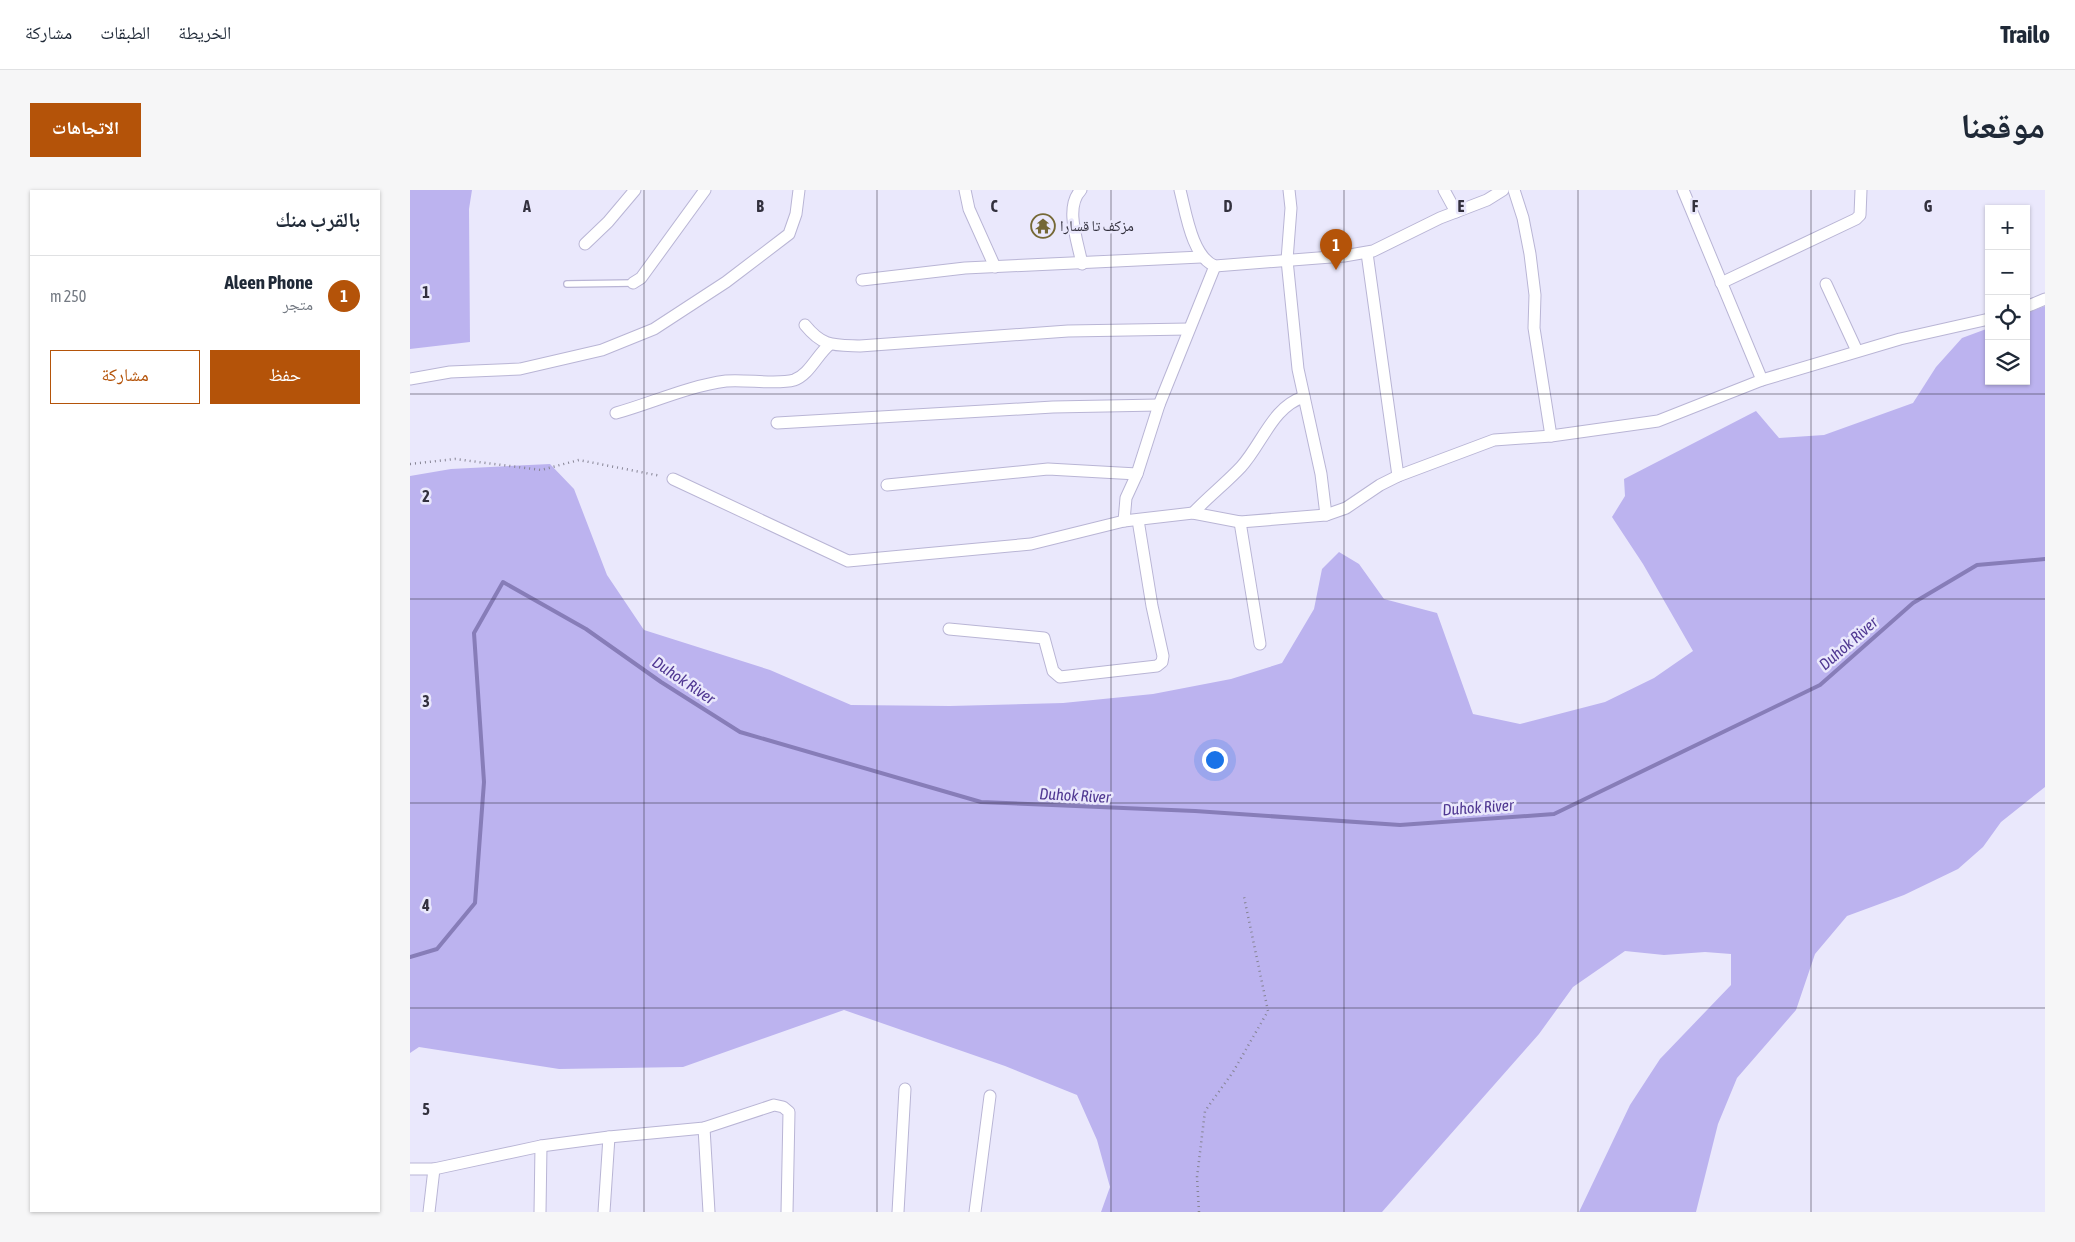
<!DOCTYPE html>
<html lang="ar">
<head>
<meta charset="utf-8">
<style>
	:root { --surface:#fff; --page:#f6f6f7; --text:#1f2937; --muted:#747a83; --line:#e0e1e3; --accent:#b45309 }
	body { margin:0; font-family:"Asap Condensed","Noto Naskh Arabic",sans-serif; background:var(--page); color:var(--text); direction:rtl }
	.controls { position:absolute; right:15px; top:15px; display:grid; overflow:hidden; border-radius:0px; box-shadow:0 1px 4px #0004 }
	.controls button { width:45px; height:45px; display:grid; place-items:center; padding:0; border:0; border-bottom:1px solid var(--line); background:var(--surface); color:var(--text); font:25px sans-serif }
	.you { position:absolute; left:804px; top:569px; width:18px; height:18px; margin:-12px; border:4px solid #fff; border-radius:50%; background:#1a73e8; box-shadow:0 0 0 8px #1a73e833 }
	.badge { display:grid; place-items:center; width:32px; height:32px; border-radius:50%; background:var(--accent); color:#fff; font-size:16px; font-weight:700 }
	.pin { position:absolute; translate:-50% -41px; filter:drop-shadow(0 1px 2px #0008) }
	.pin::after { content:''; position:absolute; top:26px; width:18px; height:15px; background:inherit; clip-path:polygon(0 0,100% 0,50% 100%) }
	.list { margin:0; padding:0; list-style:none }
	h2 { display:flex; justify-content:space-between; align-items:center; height:65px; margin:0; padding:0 20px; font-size:21px }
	h2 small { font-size:16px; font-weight:400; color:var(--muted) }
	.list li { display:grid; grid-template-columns:32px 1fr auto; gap:15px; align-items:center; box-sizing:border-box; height:80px; padding:0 20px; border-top:1px solid var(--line) }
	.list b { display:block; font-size:19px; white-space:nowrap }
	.list p { margin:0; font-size:16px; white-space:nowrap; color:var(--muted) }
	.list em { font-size:16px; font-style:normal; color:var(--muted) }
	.actions { display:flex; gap:10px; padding:15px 20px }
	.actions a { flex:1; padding:11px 0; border:1px solid var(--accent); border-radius:0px; text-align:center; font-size:18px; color:var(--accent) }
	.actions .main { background:var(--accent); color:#fff }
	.icon { flex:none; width:28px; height:28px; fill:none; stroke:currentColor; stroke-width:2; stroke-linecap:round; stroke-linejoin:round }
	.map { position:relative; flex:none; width:1635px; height:1022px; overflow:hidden; direction:ltr; border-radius:0px }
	header { display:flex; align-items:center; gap:30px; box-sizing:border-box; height:70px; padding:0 25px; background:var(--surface); border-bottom:1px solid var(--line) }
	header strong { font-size:24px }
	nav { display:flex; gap:28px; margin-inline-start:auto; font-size:18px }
	.intro { display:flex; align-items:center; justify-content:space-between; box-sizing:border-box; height:120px; padding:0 30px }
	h1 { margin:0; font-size:35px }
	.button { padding:12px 22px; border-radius:0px; background:var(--accent); color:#fff; font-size:18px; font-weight:700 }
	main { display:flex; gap:30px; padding:0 30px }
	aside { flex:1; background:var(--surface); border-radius:0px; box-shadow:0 1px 4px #0004 }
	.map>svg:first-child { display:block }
	.green { fill:#bcb3ef }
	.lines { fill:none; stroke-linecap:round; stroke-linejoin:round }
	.stream { stroke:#877db8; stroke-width:4 }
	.service-casing { stroke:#b9b5d5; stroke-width:8 }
	.minor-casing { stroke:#b9b5d5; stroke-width:13 }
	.path { stroke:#868494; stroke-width:2.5; stroke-dasharray:1 4; stroke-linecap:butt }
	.service { stroke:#fff; stroke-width:5.5 }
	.minor { stroke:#fff; stroke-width:11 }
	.grid { fill:none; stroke:#33313e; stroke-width:1; stroke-opacity:0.55 }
	.labels { text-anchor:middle; stroke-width:5; stroke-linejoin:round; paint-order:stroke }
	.poi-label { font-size:15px; fill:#33313e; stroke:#eae8fc; text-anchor:start }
	.water-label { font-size:16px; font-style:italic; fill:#503892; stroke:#eae8fc }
	.grid-label { font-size:16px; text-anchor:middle; font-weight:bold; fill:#33313e; stroke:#eae8fc; stroke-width:5; stroke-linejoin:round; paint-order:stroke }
</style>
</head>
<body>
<header>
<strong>Trailo</strong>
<nav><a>الخريطة</a><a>الطبقات</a><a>مشاركة</a></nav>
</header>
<div class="intro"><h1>موقعنا</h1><a class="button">الاتجاهات</a></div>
<main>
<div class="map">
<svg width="1635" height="1022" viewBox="0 0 1635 1022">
	<rect width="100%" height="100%" fill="#eae8fc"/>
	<g class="green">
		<polygon points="0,0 62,0 59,19 60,152 0,159"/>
		<polygon points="1635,116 1635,597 1591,632 1573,657 1548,679 1494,705 1437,726 1405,764 1386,820 1327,888 1308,934 1286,1022 1169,1022 1220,915 1250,869 1321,795 1321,764 1295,762 1254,765 1215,761 1163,797 1129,844 972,1022 691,1022 700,997 687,950 667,905 595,876 434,820 273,877 149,879 9,857 0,863 0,286 41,279 140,274 164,299 197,385 234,440 360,480 441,515 540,516 653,513 743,504 821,489 872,473 904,419 912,379 929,362 949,374 974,409 1027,423 1063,524 1110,534 1195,512 1244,488 1283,461 1233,374 1202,327 1215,306 1214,289 1346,221 1369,248 1414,245 1503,213 1526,177 1552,148 1579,138 1579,191 1616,191 1616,123"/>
	</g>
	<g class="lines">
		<polyline class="stream" points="0,767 27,759 65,713 74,592 64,443 93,392 176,439 251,492 330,542 571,612 785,621 990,635 1144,624 1410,495 1503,413 1567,375 1635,369"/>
		<g class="service-casing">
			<polyline id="service" points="157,94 223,93"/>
		</g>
		<g class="minor-casing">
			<g id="minor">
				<polyline points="555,0 559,19 585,77"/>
				<path d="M671 0C654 17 668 52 672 74"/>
				<path d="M770 0C776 23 782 67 805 76L934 66 963 61 1030 28 1077 10 1093 0"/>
				<polyline points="879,0 881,18 877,70 888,179 911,284 916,325"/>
				<polyline points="1034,0 1046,22"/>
				<polyline points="1104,0 1113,28 1120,64 1125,105 1124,138 1141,246"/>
				<polyline points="1273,0 1352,190"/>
				<polyline points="175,54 198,32 225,0"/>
				<polyline points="957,63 988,286"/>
				<polyline points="452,90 555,78 791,67"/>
				<polyline points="223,93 231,88 295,0"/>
				<polyline points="1311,93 1446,29 1450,25 1451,0"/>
				<polyline points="1416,94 1447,161"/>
				<polyline points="1616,117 1635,109"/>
				<path d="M395 135C413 157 423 155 450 156L658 141 779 139"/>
				<polyline points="0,189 40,182 110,179 192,160 244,139 316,92 379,44 386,24 389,0"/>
				<path d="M206 223C242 213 278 196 316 191 335 189 367 195 384 190 399 185 407 165 419 155"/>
				<polyline points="367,233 643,217 749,215"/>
				<polyline points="263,289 438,371 621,354 714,331 783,323 830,332 916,325 936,318 970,295 988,286 1084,250 1141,246 1248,231 1352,190 1490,149 1579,129"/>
				<polyline points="477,295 638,279 727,284"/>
				<path d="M783 323C798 307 816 293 831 277 852 254 863 216 894 207"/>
				<polyline points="714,331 716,308 727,284 749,215 805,76"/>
				<polyline points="830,332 850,454"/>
				<polyline points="539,439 634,448 643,481 650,487 747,476 752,472 753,466 742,416 728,330"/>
				<polyline points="294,938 299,1022"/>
				<polyline points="0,979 24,979 131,956 199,947 294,938 364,915 373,917 379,922 377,1022"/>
				<polyline points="19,1022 24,979"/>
				<polyline points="130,1022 131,956"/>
				<polyline points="194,1022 199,947"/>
				<polyline points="488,1022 495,899"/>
				<polyline points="565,1022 580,906"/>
			</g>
		</g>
		<g class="path">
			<polyline points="0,274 45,269 131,280 169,270 251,286"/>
			<polyline points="789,1022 787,987 795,921 823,882 858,821 834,707"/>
		</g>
		<use href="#service" class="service"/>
		<use href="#minor" class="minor"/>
	</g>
	<path class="grid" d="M234 0V1022M467 0V1022M701 0V1022M934 0V1022M1168 0V1022M1401 0V1022M0 204H1635M0 409H1635M0 613H1635M0 818H1635"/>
	<defs>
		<g id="temple-ring" transform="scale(1.25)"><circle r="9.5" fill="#eae8fc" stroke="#756835" stroke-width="1.5"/><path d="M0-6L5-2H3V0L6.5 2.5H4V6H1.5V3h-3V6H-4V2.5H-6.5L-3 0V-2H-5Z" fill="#756835"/></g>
	</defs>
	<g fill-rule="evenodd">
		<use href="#temple-ring" x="633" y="36"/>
	</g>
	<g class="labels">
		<g class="poi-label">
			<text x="650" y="41">مزكف تا قسارا</text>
		</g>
		<g class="water-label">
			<text transform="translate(1438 453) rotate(-41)" y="6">Duhok River</text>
			<text transform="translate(274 490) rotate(34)" y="6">Duhok River</text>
			<text transform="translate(665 605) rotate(3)" y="6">Duhok River</text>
			<text transform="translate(1068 617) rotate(-4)" y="6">Duhok River</text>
		</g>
	</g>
	<g class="grid-label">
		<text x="117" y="22">A</text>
		<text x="350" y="22">B</text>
		<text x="584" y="22">C</text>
		<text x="818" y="22">D</text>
		<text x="1051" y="22">E</text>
		<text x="1285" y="22">F</text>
		<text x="1518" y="22">G</text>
		<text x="16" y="108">1</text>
		<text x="16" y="312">2</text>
		<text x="16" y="517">3</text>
		<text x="16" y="721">4</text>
		<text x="16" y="925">5</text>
	</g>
</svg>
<div class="controls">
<button>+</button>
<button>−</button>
<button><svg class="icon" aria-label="locate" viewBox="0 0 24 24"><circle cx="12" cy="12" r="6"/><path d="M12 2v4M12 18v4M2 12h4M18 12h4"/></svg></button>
<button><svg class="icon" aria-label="layers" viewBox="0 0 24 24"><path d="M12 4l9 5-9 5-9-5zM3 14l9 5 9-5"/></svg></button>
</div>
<div class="you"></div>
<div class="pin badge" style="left:926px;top:80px">1</div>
</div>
<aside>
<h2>بالقرب منك<small></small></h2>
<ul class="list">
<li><span class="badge">1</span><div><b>Aleen Phone</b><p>متجر</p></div><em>250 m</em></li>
</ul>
<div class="actions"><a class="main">حفظ</a><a>مشاركة</a></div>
</aside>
</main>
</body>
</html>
